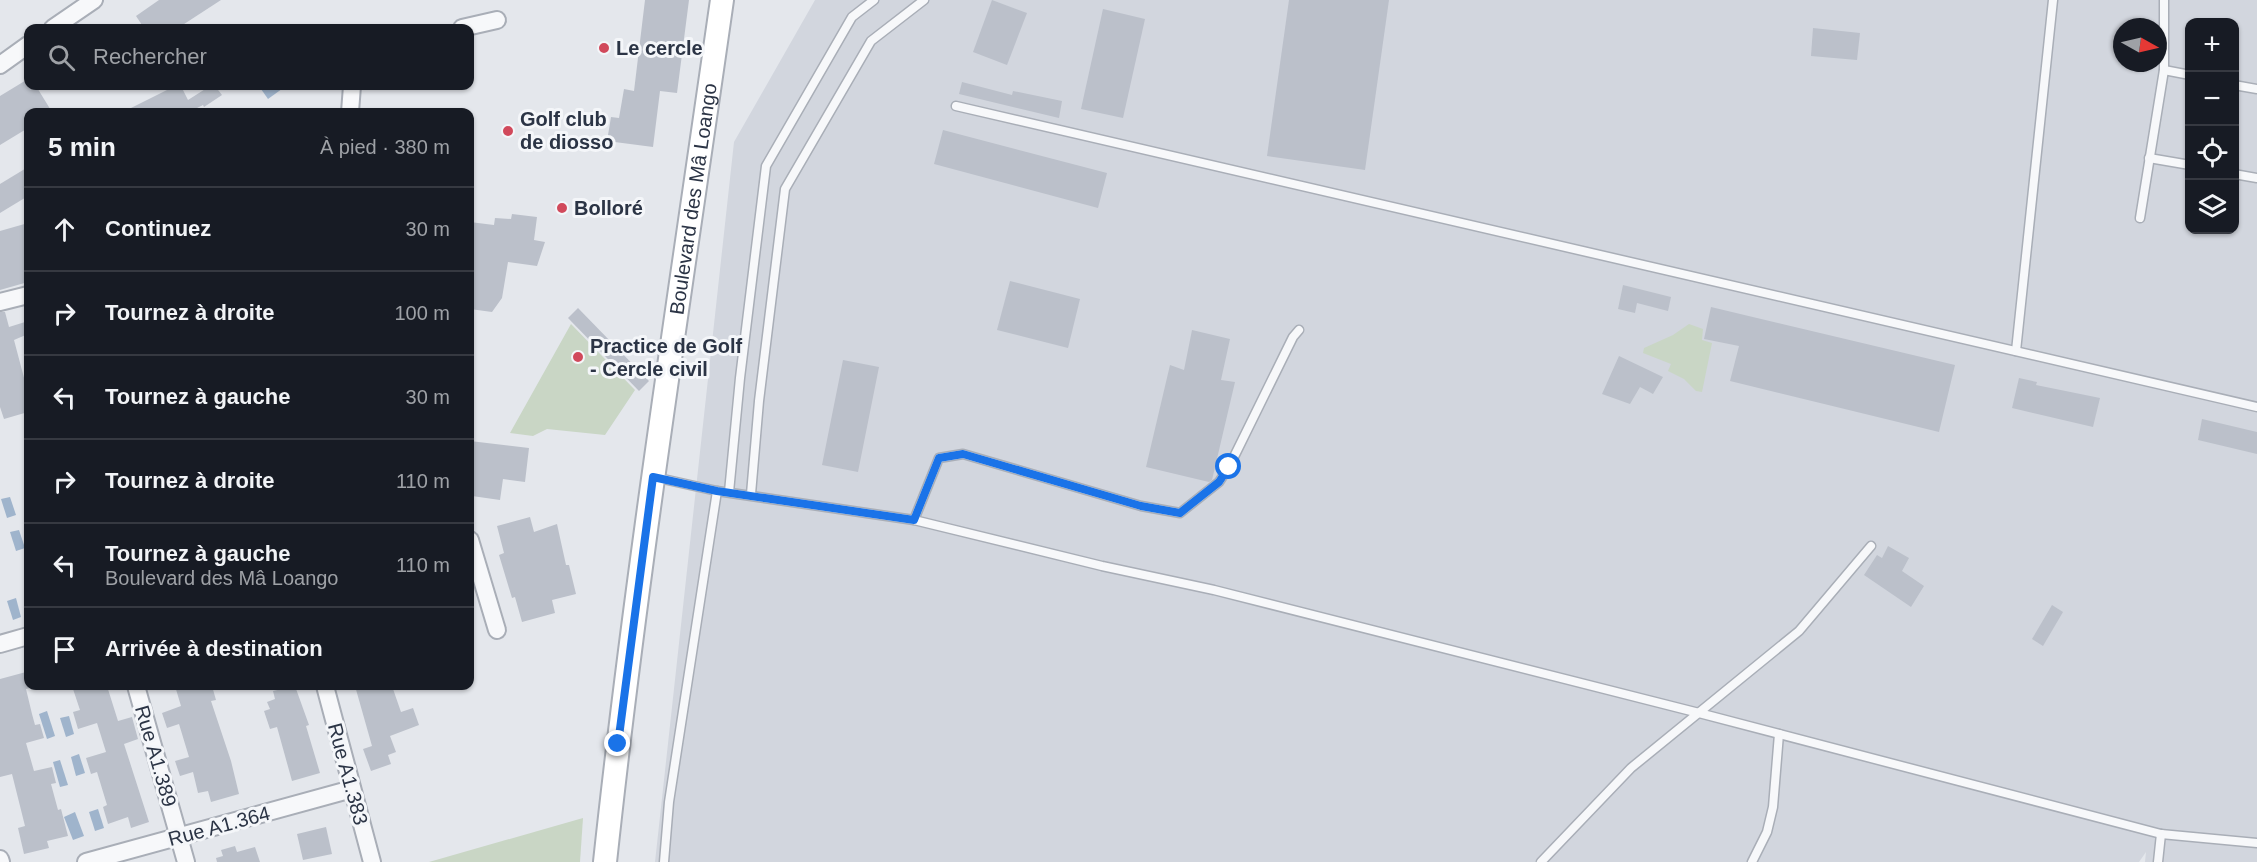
<!DOCTYPE html>
<html lang="fr">
<head>
<meta charset="utf-8">
<style>
	:root { --surface:#171b24; --page:#20242c; --text:#f1f3f6; --muted:#9ea1a6; --line:#363941 }
	body { margin:0; font-family:Helvetica,sans-serif; background:var(--page); color:var(--text) }
	.controls { position:absolute; right:18px; top:18px; display:grid; overflow:hidden; border-radius:12px; box-shadow:0 2px 4px #0004 }
	.controls button { width:54px; height:54px; display:grid; place-items:center; padding:0; border:0; border-bottom:2px solid var(--line); background:var(--surface); color:var(--text); font:30px sans-serif }
	.compass { position:absolute; left:2113px; top:18px; width:54px; height:54px; border-radius:50%; background:var(--surface); box-shadow:0 2px 4px #0004; rotate:98deg }
	.stop { position:absolute; width:18px; height:18px; margin:-14px; border:4px solid #1a73e8; border-radius:50%; background:#fff }
	.stop.end { background:#1a73e8; border-color:#fff; box-shadow:0 2px 6px #0008 }
	.list { margin:0; padding:0; list-style:none }
	h2 { display:flex; justify-content:space-between; align-items:center; height:78px; margin:0; padding:0 24px; font-size:26px }
	h2 small { font-size:20px; font-weight:400; color:var(--muted) }
	.list li { display:grid; grid-template-columns:39px 1fr auto; gap:18px; align-items:center; box-sizing:border-box; height:84px; padding:0 24px; border-top:2px solid var(--line) }
	.list b { display:block; font-size:22px; white-space:nowrap }
	.list p { margin:0; font-size:20px; white-space:nowrap; color:var(--muted) }
	.list em { font-size:20px; font-style:normal; color:var(--muted) }
	.icon { flex:none; width:33px; height:33px; fill:none; stroke:currentColor; stroke-width:2; stroke-linecap:round; stroke-linejoin:round }
	.map { position:relative; flex:none; width:2257px; height:862px; overflow:hidden }
	.search { position:absolute; background:var(--surface); box-shadow:0 2px 4px #0004; left:24px; top:24px; width:450px; height:66px; display:flex; align-items:center; gap:15px; box-sizing:border-box; padding:0 21px; border-radius:12px; color:var(--muted); font-size:22px }
	.panel { position:absolute; background:var(--surface); box-shadow:0 2px 4px #0004; left:24px; top:108px; width:450px; height:582px; border-radius:12px }
	.map>svg:first-child { display:block }
	.built { fill:#d2d6de; fill-rule:evenodd }
	.green { fill:#c9d6c5 }
	.water { fill:#9fb4cc }
	.building { fill:#bbc0ca }
	.lines { fill:none; stroke-linecap:round; stroke-linejoin:round }
	.lane-casing { stroke:#a9aeb7; stroke-width:11 }
	.street-casing { stroke:#a9aeb7; stroke-width:20 }
	.secondary-casing { stroke:#a9aeb7; stroke-width:26 }
	.lane { stroke:#f7f8fa; stroke-width:8 }
	.street { stroke:#f7f8fa; stroke-width:16 }
	.secondary { stroke:#fff; stroke-width:22 }
	.route { stroke:#1a73e8; stroke-width:8 }
	.poi-dot { fill:#d1495b; stroke:#f4f6f9; stroke-width:2 }
	.labels { text-anchor:middle; stroke-width:6; stroke-linejoin:round; paint-order:stroke }
	.poi-label { font-size:20px; font-weight:bold; fill:#2b3445; stroke:#f4f6f9; text-anchor:start }
	.street-label { font-size:20px; fill:#2b3445; stroke:#f4f6f9 }
</style>
</head>
<body>
<div class="map">
<svg width="2257" height="862" viewBox="0 0 2257 862">
	<rect width="100%" height="100%" fill="#e4e7ec"/>
	<path class="built" d="M815 0H2257V862H2145L2146 852 2139 862H655L734 142ZM2190 22H2234V230H2190ZM2122 27H2158V63H2122Z"/>
	<g class="green">
		<polygon points="571,324 635,390 605,435 547,429 533,436 510,433"/>
		<polygon points="1689,324 1703,329 1702,340 1712,343 1702,392 1696,391 1684,379 1668,371 1671,364 1643,353 1644,348 1673,335"/>
		<polygon points="583,818 580,862 429,862"/>
	</g>
	<g class="water">
		<polygon points="266,86 286,86 268,99 261,89"/>
		<polygon points="10,497 16,515 7,518 1,499"/>
		<polygon points="19,530 25,548 16,551 10,532"/>
		<polygon points="16,598 21,617 13,620 7,601"/>
		<polygon points="47,711 55,736 47,739 39,714"/>
		<polygon points="69,716 74,734 66,737 60,718"/>
		<polygon points="79,754 85,773 76,776 71,757"/>
		<polygon points="60,760 68,785 60,787 53,762"/>
		<polygon points="98,809 104,828 95,831 89,812"/>
		<polygon points="75,812 84,836 73,840 64,817"/>
	</g>
	<g class="building">
		<polygon points="159,0 221,0 178,28 144,28 136,16"/>
		<polygon points="645,0 689,0 677,93 660,91 653,147 607,141 611,117 619,118 624,89 634,91"/>
		<polygon points="992,0 1027,13 1007,65 973,52"/>
		<polygon points="1289,0 1389,0 1365,170 1267,156"/>
		<polygon points="1103,9 1145,19 1123,118 1081,109"/>
		<polygon points="1813,28 1860,33 1857,60 1811,56"/>
		<polygon points="28,79 28,86 36,86 52,112 28,112 28,128 0,145 0,96"/>
		<polygon points="962,82 1012,95 1013,91 1062,101 1059,118 959,94"/>
		<polygon points="175,86 181,86 188,100 210,86 215,86 222,95 204,107 203,105 193,110 194,112 123,112"/>
		<polygon points="943,130 1107,173 1098,208 934,164"/>
		<polygon points="28,167 28,196 0,213 0,184"/>
		<polygon points="512,214 537,217 534,240 545,242 537,266 508,262 502,298 492,312 470,309 470,222 494,225 495,218 511,219"/>
		<polygon points="28,223 28,282 0,290 0,231"/>
		<polygon points="1010,281 1080,299 1068,348 997,330"/>
		<polygon points="1623,285 1671,297 1668,311 1637,303 1635,313 1618,309"/>
		<polygon points="1711,307 1955,365 1939,432 1730,381 1739,346 1704,339"/>
		<polygon points="578,308 649,381 639,391 568,318"/>
		<polygon points="0,312 5,312 9,327 25,322 28,334 14,340 28,393 28,412 4,419 0,407"/>
		<polygon points="1192,330 1230,339 1221,380 1235,382 1212,480 1209,482 1146,467 1170,365 1184,370"/>
		<polygon points="1619,356 1663,377 1653,394 1640,387 1630,404 1602,394"/>
		<polygon points="843,360 879,367 858,472 822,465"/>
		<polygon points="2019,378 2037,382 2036,385 2100,398 2093,427 2012,408"/>
		<polygon points="2202,419 2257,432 2257,454 2198,440"/>
		<polygon points="470,441 529,448 525,482 503,479 500,500 472,496 474,480 470,480"/>
		<polygon points="530,517 534,532 557,524 566,565 569,565 576,594 552,600 555,613 522,622 515,597 512,598 499,555 504,553 497,526"/>
		<polygon points="1888,546 1909,558 1902,571 1924,586 1911,607 1864,575 1877,555 1882,558"/>
		<polygon points="2052,605 2063,612 2043,646 2032,639"/>
		<polygon points="26,672 30,688 26,689 32,714 35,725 40,724 44,738 26,743 34,771 52,767 56,783 51,784 58,810 61,809 68,836 47,841 49,848 24,854 18,828 25,826 12,774 0,777 0,679"/>
		<polygon points="72,686 107,686 118,721 132,717 138,739 124,744 149,822 131,828 128,817 108,824 103,807 107,805 97,772 91,774 86,758 106,752 97,723 78,729 73,712 80,710"/>
		<polygon points="175,686 212,686 216,700 211,701 231,761 239,794 211,802 208,791 198,793 193,772 180,776 175,761 189,757 179,724 167,728 162,713 181,706"/>
		<polygon points="295,686 309,725 306,726 320,773 292,781 277,727 270,729 264,711 270,709 267,702 275,699 273,691"/>
		<polygon points="355,686 392,686 401,712 413,708 419,725 390,736 396,752 388,755 391,764 371,771 363,749 372,746"/>
		<polygon points="326,827 332,854 303,860 297,834"/>
		<polygon points="235,846 237,852 255,847 260,862 217,862 216,858 223,856 221,850"/>
	</g>
	<g class="lines">
		<g class="lane-casing">
			<g id="lane">
				<polyline points="2164,70 2190,75"/>
				<polyline points="2234,85 2257,89"/>
				<polyline points="956,106 2257,407"/>
				<polyline points="2149,158 2190,165"/>
				<polyline points="2234,174 2257,178"/>
				<polyline points="2140,218 2164,70 2164,0"/>
				<polyline points="2016,351 2053,0"/>
				<polyline points="654,477 717,491 914,520 1102,566 1214,590 1699,713 2161,834 2257,843"/>
				<polyline points="729,492 740,378 766,166 852,17 874,0"/>
				<polyline points="751,494 759,401 785,189 871,41 924,0"/>
				<polyline points="914,520 939,458 963,454 1141,506 1180,513 1219,482 1229,467 1293,337 1299,330"/>
				<polyline points="664,862 669,802 717,491"/>
				<polyline points="1541,862 1631,768 1799,631 1871,546"/>
				<polyline points="1752,862 1767,832 1773,807 1779,734"/>
				<polyline points="2158,862 2161,834"/>
			</g>
		</g>
		<g class="street-casing">
			<g id="street">
				<polyline points="53,28 94,0"/>
				<polyline points="462,28 497,20"/>
				<polyline points="0,65 28,45"/>
				<polyline points="350,112 352,86"/>
				<polyline points="0,302 28,295"/>
				<polyline points="470,540 497,630"/>
				<polyline points="0,644 28,636"/>
				<polyline points="136,686 186,862"/>
				<polyline points="325,686 372,862"/>
				<polyline points="0,859 1,862"/>
				<polyline points="86,862 352,789"/>
			</g>
		</g>
		<g class="secondary-casing">
			<g id="secondary">
				<path id="s1" d="M605 862C636 574 681 287 722 0"/>
			</g>
		</g>
		<use href="#lane" class="lane"/>
		<use href="#street" class="street"/>
		<use href="#secondary" class="secondary"/>
	</g>
	<g class="lines">
		<polyline class="route" points="618,744 653,477 717,491 914,520 939,458 963,454 1141,506 1180,513 1219,482 1229,467"/>
	</g>
	<g class="poi-dot">
		<circle cx="604" cy="48" r="6"/>
		<circle cx="508" cy="131" r="6"/>
		<circle cx="562" cy="208" r="6"/>
		<circle cx="578" cy="357" r="6"/>
	</g>
	<g class="labels">
		<g class="poi-label">
			<text x="616" y="55">Le cercle</text>
			<text x="520" y="126">Golf club<tspan x="520" dy="23">de diosso</tspan></text>
			<text x="574" y="215">Bolloré</text>
			<text x="590" y="353">Practice de Golf<tspan x="590" dy="23">- Cercle civil</tspan></text>
		</g>
		<g class="street-label">
			<text dy="7" stroke="none"><textPath href="#s1" startOffset="669">Boulevard des Mâ Loango</textPath></text>
			<text transform="translate(156 756) rotate(74)" y="7">Rue A1.389</text>
			<text transform="translate(348 774) rotate(75)" y="7">Rue A1.383</text>
			<text transform="translate(219 826) rotate(-15)" y="7">Rue A1.364</text>
		</g>
	</g>
</svg>
<div class="controls">
<button>+</button>
<button>−</button>
<button><svg class="icon" aria-label="locate" viewBox="0 0 24 24"><circle cx="12" cy="12" r="6"/><path d="M12 2v4M12 18v4M2 12h4M18 12h4"/></svg></button>
<button><svg class="icon" aria-label="layers" viewBox="0 0 24 24"><path d="M12 4l9 5-9 5-9-5zM3 14l9 5 9-5"/></svg></button>
</div>
<svg class="compass" viewBox="-18 -18 36 36"><path d="M0-13l5 13h-10z" fill="#e53935"/><path d="M0 13l5-13h-10z" fill="#9ea1a6"/></svg>
<div class="stop" style="left:1229px;top:467px"></div>
<div class="stop end" style="left:618px;top:744px"></div>
<div class="search"><svg class="icon" aria-label="search" viewBox="0 0 24 24"><circle cx="10" cy="10" r="6"/><path d="M15 15l6 6"/></svg>Rechercher</div>
<section class="panel">
<h2>5 min<small>À pied · 380 m</small></h2>
<ul class="list">
<li><svg class="icon" aria-label="ahead" viewBox="0 0 24 24"><path d="M12 20V5M6 11l6-6 6 6"/></svg><div><b>Continuez</b></div><em>30 m</em></li>
<li><svg class="icon" aria-label="right" viewBox="0 0 24 24"><path d="M7 20v-9h11M14 6l5 5-5 5"/></svg><div><b>Tournez à droite</b></div><em>100 m</em></li>
<li><svg class="icon" aria-label="left" viewBox="0 0 24 24"><path d="M17 20v-9H6M10 6l-5 5 5 5"/></svg><div><b>Tournez à gauche</b></div><em>30 m</em></li>
<li><svg class="icon" aria-label="right" viewBox="0 0 24 24"><path d="M7 20v-9h11M14 6l5 5-5 5"/></svg><div><b>Tournez à droite</b></div><em>110 m</em></li>
<li><svg class="icon" aria-label="left" viewBox="0 0 24 24"><path d="M17 20v-9H6M10 6l-5 5 5 5"/></svg><div><b>Tournez à gauche</b><p>Boulevard des Mâ Loango</p></div><em>110 m</em></li>
<li><svg class="icon" aria-label="arrive" viewBox="0 0 24 24"><path d="M6 21V4h12l-3 4 3 4H6"/></svg><div><b>Arrivée à destination</b></div></li>
</ul>
</section>
</div>
</body>
</html>
